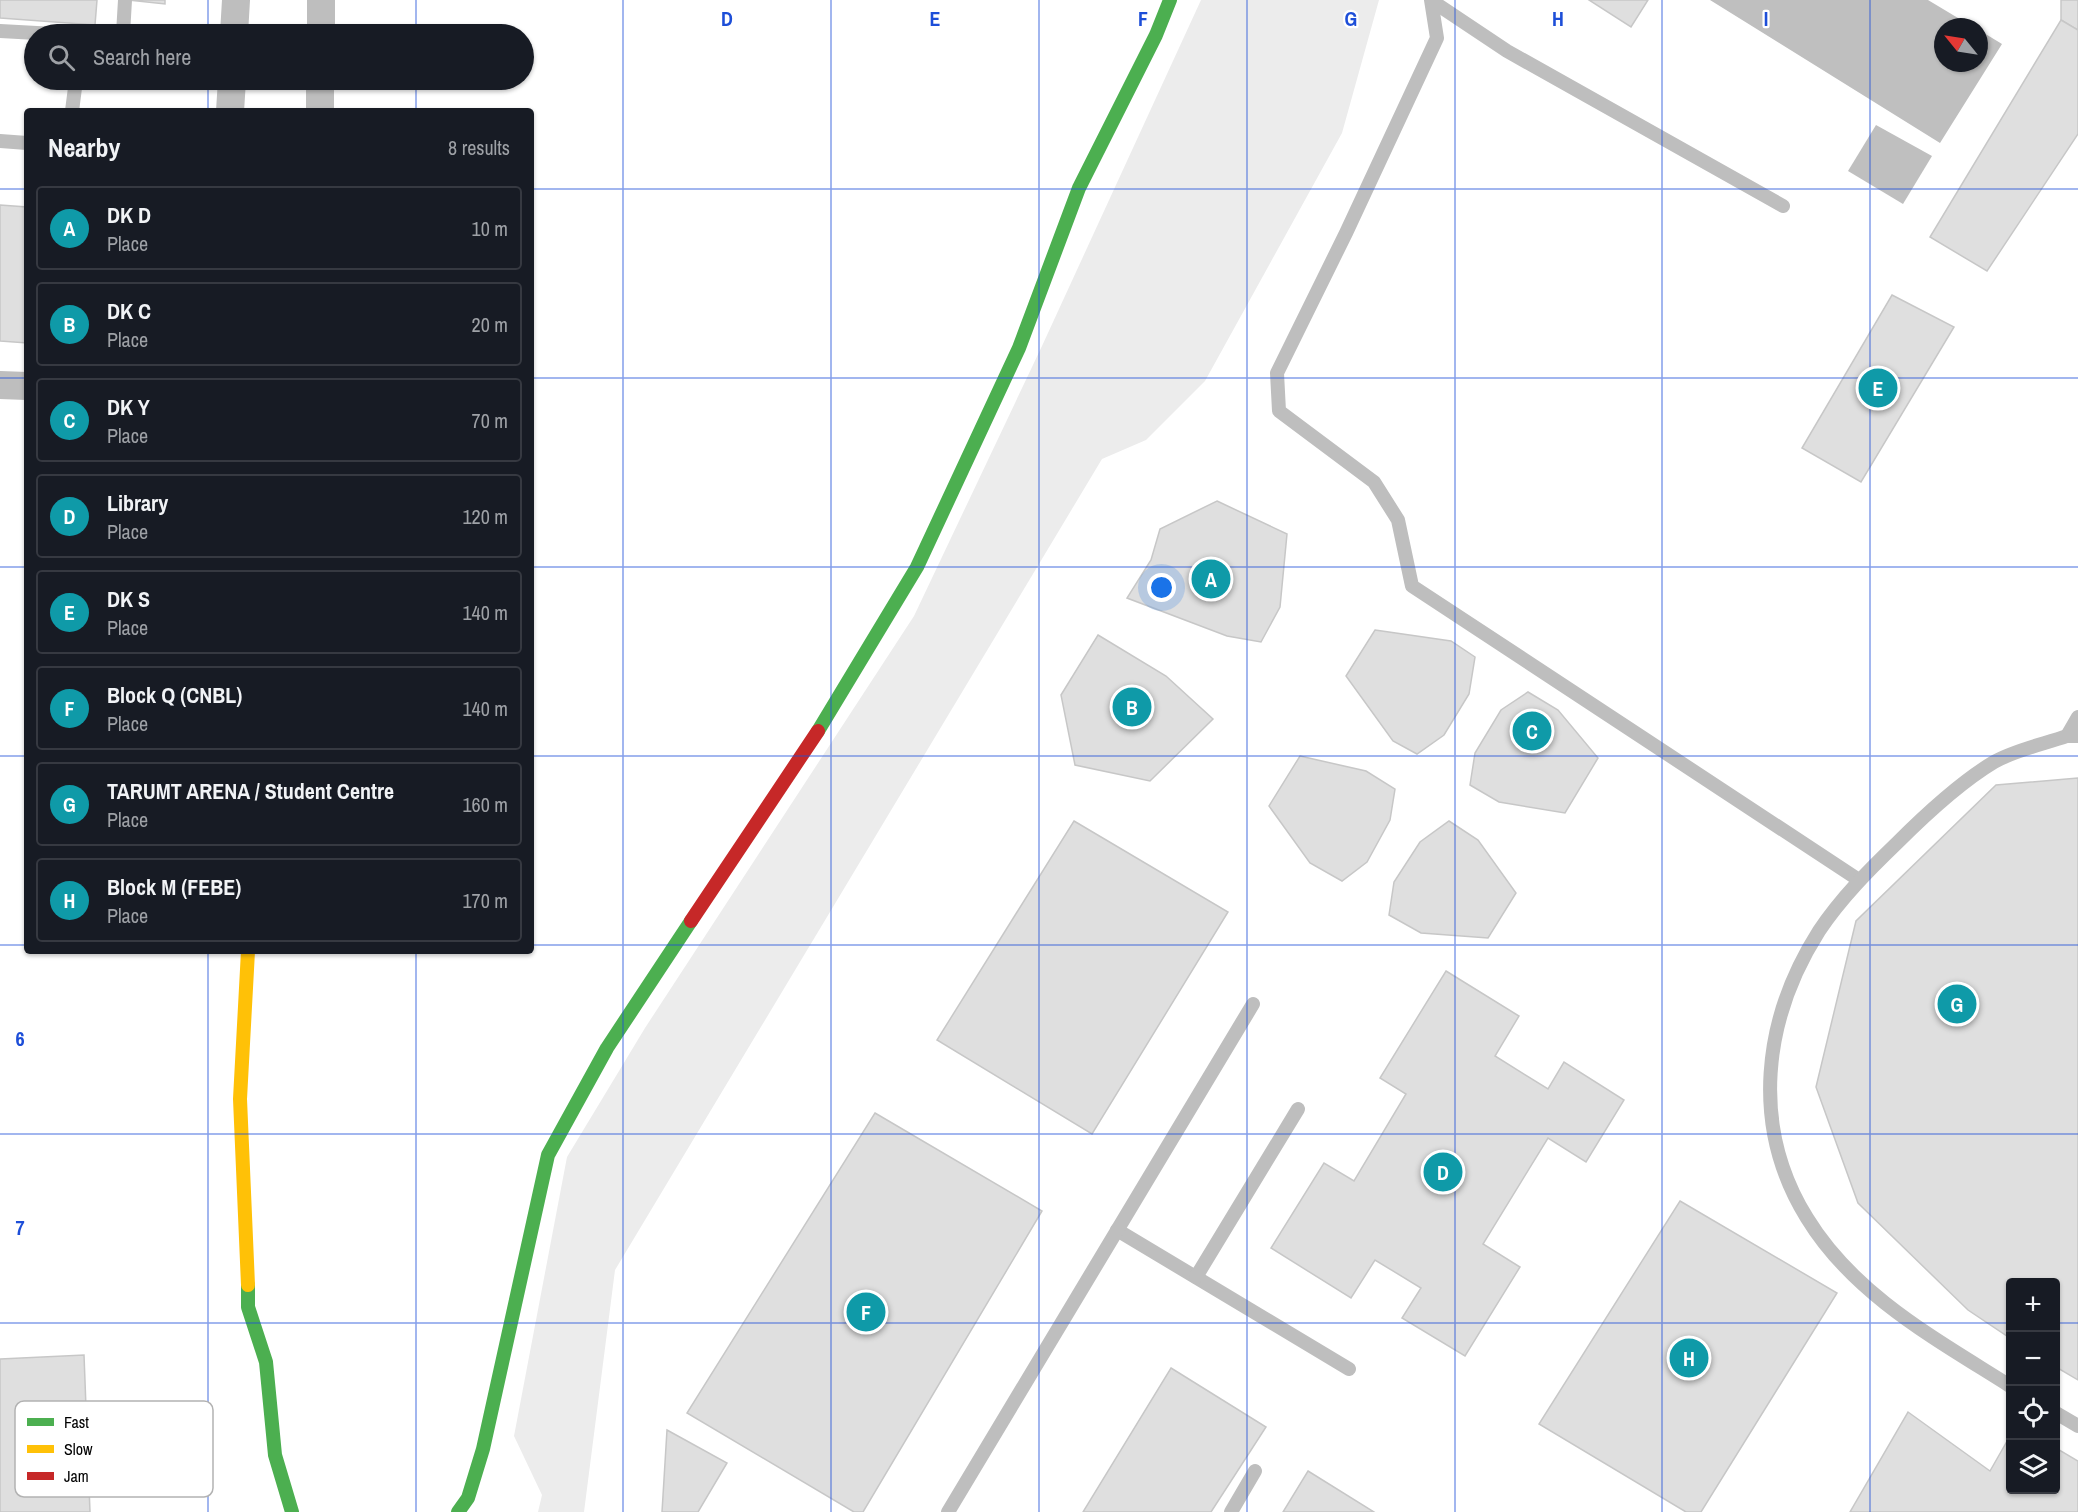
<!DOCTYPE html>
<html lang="en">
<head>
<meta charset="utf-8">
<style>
	:root { --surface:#171b24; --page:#20242c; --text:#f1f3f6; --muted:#9ea1a6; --line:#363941; --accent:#db2777 }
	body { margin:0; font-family:"Archivo Narrow",sans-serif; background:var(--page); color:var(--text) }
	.controls { position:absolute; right:18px; bottom:18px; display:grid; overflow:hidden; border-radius:6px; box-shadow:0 2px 4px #0004 }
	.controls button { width:54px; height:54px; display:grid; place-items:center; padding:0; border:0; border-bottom:2px solid var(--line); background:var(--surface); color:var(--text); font:30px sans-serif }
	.compass { position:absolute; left:1934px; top:18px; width:54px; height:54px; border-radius:50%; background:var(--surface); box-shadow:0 2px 4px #0004; rotate:300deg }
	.you { position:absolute; left:1162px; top:588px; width:21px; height:21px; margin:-15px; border:4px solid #fff; border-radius:50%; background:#1a73e8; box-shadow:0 0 0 9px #1a73e833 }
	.badge { display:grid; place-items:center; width:39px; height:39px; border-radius:50%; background:var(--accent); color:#fff; font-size:20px; font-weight:700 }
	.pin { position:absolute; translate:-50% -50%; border:3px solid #fff; box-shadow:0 2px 6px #0006 }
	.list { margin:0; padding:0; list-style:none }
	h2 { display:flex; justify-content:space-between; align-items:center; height:78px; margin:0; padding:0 24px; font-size:26px }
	h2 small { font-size:20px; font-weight:400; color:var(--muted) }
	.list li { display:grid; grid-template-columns:39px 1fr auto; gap:18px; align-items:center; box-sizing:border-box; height:84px; margin:0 12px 12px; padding:0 12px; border:2px solid var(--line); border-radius:6px }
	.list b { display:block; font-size:22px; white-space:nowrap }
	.list p { margin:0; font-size:20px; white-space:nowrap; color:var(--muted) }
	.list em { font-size:20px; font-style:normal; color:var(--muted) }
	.icon { flex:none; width:33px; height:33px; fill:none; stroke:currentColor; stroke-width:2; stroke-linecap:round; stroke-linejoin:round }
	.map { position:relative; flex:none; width:2078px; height:1512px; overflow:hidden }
	.search { position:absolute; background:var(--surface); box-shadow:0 2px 4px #0004; left:24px; top:24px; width:510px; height:66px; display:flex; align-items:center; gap:15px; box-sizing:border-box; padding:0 21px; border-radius:33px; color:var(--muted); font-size:22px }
	.panel { position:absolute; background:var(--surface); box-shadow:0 2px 4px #0004; left:24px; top:108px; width:510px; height:846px; border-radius:6px }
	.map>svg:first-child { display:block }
	.green { fill:#ececec }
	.water { fill:#bfbfbf }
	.building { fill:#dfdfdf; stroke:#c7c7c7; stroke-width:1.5 }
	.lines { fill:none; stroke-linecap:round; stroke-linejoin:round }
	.lane { stroke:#bebebe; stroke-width:14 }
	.street { stroke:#bebebe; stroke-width:28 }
	.fast { stroke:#4caf50; stroke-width:14 }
	.slow { stroke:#ffc107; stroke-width:14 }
	.jam { stroke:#c62828; stroke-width:14 }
	.grid { fill:none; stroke:#1d4ed8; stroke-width:1.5; stroke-opacity:0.55 }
	.key { fill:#fff; stroke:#b2b2b2; stroke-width:1.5 }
	.key-label { font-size:16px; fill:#000 }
	.grid-label { font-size:20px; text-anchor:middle; font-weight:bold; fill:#1d4ed8; stroke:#fff; stroke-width:4.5; stroke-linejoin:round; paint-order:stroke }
</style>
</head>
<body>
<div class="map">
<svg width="2078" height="1512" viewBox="0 0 2078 1512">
	<rect width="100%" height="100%" fill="#fff"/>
	<polygon class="green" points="1201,0 1379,0 1342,133 1205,381 1146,440 1102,459 615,1270 584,1512 538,1512 542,1495 514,1436 567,1157 645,1028 914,616 1042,346"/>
	<g class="water">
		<polygon points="1710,0 1928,0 1973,27 1943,27 1943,63 1979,63 1979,30 2002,44 1940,143"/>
		<polygon points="1876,125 1932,156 1903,204 1848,171"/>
	</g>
	<g class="building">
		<polygon points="0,0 97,0 95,25 0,18"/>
		<polygon points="128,0 165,0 165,4"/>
		<polygon points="1589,0 1648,0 1631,27"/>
		<polygon points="2061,0 2078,0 2078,30 2061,20"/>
		<polygon points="2061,20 2078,30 2078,134 1987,271 1930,237"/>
		<polygon points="0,205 27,207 27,343 0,341"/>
		<polygon points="1892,295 1954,327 1861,482 1802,448"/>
		<polygon points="1217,501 1287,534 1280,607 1261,642 1227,636 1127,598 1151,560 1160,529"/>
		<polygon points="1375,630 1451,641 1475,657 1469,694 1444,735 1417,754 1393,741 1346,676"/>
		<polygon points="1098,635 1166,676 1213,719 1150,781 1075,765 1061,695"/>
		<polygon points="1528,692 1558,710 1598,758 1565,813 1499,802 1470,785 1475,753 1501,710"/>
		<polygon points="1300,756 1366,771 1395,789 1390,820 1367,862 1342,881 1310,863 1269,806"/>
		<polygon points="2078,778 2078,1380 2056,1367 2056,1282 2010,1282 2010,1338 1968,1310 1858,1203 1816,1087 1856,921 1996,785"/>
		<polygon points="1074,821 1228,912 1092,1134 937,1040"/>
		<polygon points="1449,821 1478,840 1516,893 1488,938 1421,933 1389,915 1394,882 1420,842"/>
		<polygon points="1446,971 1519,1016 1495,1056 1548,1089 1564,1062 1624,1100 1586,1162 1548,1138 1483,1244 1520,1267 1465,1356 1402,1318 1421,1288 1375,1260 1351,1298 1271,1248 1324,1163 1354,1181 1406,1094 1380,1078"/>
		<polygon points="875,1113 1042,1211 863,1512 854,1512 687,1413"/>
		<polygon points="1680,1201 1837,1293 1701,1512 1686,1512 1539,1424"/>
		<polygon points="84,1355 90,1512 0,1512 0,1359"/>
		<polygon points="1171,1368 1266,1427 1211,1512 1083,1512"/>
		<polygon points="1908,1412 1990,1471 2010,1436 2010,1490 2056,1490 2056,1448 2078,1461 2078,1512 1850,1512"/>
		<polygon points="667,1430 727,1463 698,1512 662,1512"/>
		<polygon points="1308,1471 1374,1512 1283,1512"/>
	</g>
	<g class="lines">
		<g class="lane">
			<polyline points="1431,0 1437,38 1346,233 1277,373 1279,411 1374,482 1398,520 1412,586 1859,880"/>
			<polyline points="1432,1 1507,51 1783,206"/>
			<polyline points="0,31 55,34"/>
			<polyline points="123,34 125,0"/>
			<polyline points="72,111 76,80"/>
			<polyline points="0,141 27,143"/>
			<polyline points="2067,736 2078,717"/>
			<polyline points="1117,1230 1349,1369"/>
			<polyline points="1196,1277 1298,1109"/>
			<path d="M2010 1386C1936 1339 1854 1295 1807 1218 1750 1126 1763 1019 1819 931 1841 898 1869 870 1897 843 1926 814 1959 783 1994 762 2015 750 2044 744 2067 736H2078"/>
			<polyline points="2056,1413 2078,1426"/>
			<polyline points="948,1512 1253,1004"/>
			<polyline points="1231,1512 1255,1471"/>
		</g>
		<g class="street">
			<polyline points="234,34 236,0"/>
			<polyline points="321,34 321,0"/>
			<polyline points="230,111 232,80"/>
			<polyline points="320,111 320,80"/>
			<polyline points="0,385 27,386"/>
		</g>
		<g class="fast">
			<polyline points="818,731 917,567 1019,348 1079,188 1156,35 1170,0"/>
			<polyline points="248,1285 248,1307 266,1362 275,1455 292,1512"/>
			<polyline points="458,1512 468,1498 483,1449 548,1155 607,1048 691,921"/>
		</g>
		<polyline class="slow" points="248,1285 240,1099 248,951"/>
		<polyline class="jam" points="691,921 818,731"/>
	</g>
	<path class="grid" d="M208 0V34M416 0V34M623 0V1512M831 0V1512M1039 0V1512M1247 0V1512M1455 0V1512M1662 0V1512M1870 0V1512M208 80V111M416 80V111M0 189H27M531 189H2078M0 378H27M531 378H2078M0 567H27M531 567H2078M0 756H27M531 756H2078M0 945H27M531 945H2078M208 951V1512M416 951V1512M0 1134H2078M0 1323H2010M2056 1323H2078"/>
	<rect x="15" y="1401" width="198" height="96" rx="9" class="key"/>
	<rect x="27" y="1418" width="27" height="8" fill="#4caf50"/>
	<rect x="27" y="1445" width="27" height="8" fill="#ffc107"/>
	<rect x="27" y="1472" width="27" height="8" fill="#c62828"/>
	<g class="key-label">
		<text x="64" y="1428">Fast</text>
		<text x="64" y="1455">Slow</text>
		<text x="64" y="1482">Jam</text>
	</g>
	<g class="grid-label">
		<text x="727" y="26">D</text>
		<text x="935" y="26">E</text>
		<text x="1143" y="26">F</text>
		<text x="1351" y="26">G</text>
		<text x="1558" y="26">H</text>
		<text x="1766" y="26">I</text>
		<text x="20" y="1046">6</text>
		<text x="20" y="1235">7</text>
	</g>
</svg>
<div class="controls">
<button>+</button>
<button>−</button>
<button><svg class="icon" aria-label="locate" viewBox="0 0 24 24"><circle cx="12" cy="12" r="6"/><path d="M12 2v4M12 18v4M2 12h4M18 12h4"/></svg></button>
<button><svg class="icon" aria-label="layers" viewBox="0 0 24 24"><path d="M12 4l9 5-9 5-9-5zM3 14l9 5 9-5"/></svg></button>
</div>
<svg class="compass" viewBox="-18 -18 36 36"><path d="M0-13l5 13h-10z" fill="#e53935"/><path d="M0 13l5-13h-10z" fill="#9ea1a6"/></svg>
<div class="you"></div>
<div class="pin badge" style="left:1211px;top:579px;background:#0f9aa8">A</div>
<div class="pin badge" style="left:1132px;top:707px;background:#0f9aa8">B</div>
<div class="pin badge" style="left:1532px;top:731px;background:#0f9aa8">C</div>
<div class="pin badge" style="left:1443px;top:1172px;background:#0f9aa8">D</div>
<div class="pin badge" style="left:1878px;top:388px;background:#0f9aa8">E</div>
<div class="pin badge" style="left:866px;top:1312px;background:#0f9aa8">F</div>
<div class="pin badge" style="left:1957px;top:1004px;background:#0f9aa8">G</div>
<div class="pin badge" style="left:1689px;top:1358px;background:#0f9aa8">H</div>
<div class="search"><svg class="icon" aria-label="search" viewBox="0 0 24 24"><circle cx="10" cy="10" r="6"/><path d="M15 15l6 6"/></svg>Search here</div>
<section class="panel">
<h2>Nearby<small>8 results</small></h2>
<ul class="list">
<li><span class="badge" style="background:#0f9aa8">A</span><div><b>DK D</b><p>Place</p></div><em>10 m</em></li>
<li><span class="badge" style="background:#0f9aa8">B</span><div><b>DK C</b><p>Place</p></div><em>20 m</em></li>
<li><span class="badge" style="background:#0f9aa8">C</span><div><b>DK Y</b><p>Place</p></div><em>70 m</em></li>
<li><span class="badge" style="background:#0f9aa8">D</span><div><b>Library</b><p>Place</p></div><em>120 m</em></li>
<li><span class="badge" style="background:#0f9aa8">E</span><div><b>DK S</b><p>Place</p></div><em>140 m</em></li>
<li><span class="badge" style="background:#0f9aa8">F</span><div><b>Block Q (CNBL)</b><p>Place</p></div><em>140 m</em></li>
<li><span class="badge" style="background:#0f9aa8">G</span><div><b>TARUMT ARENA / Student Centre</b><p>Place</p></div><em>160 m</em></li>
<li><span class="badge" style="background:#0f9aa8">H</span><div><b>Block M (FEBE)</b><p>Place</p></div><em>170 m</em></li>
</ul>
</section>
</div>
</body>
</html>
